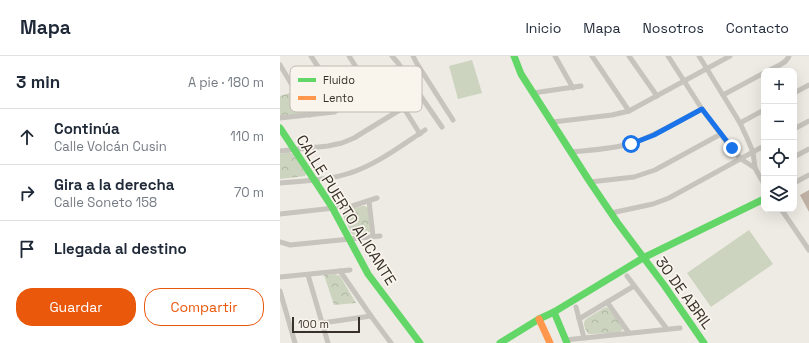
<!DOCTYPE html>
<html lang="es">
<head>
<meta charset="utf-8">
<style>
	:root { --surface:#fff; --page:#f2f2f3; --text:#1f2937; --muted:#747a83; --line:#e0e1e3; --accent:#ea580c }
	body { margin:0; font-family:"Space Grotesk",sans-serif; background:var(--page); color:var(--text) }
	.controls { position:absolute; right:12px; top:12px; display:grid; overflow:hidden; border-radius:8px; box-shadow:0 4px 16px #0002 }
	.controls button { width:36px; height:36px; display:grid; place-items:center; padding:0; border:0; border-bottom:1px solid var(--line); background:var(--surface); color:var(--text); font:20px sans-serif }
	.scale { position:absolute; left:12px; bottom:10px; width:68px; box-sizing:border-box; padding-left:4px; border:2px solid #38312a; border-top:0; font-size:11px; line-height:14px; white-space:nowrap; color:#38312a; -webkit-text-stroke:3px #faf5ec; paint-order:stroke }
	.stop { position:absolute; width:12px; height:12px; margin:-9px; border:3px solid #1a73e8; border-radius:50%; background:#fff }
	.stop.end { background:#1a73e8; border-color:#fff; box-shadow:0 1px 4px #0008 }
	.list { margin:0; padding:0; list-style:none }
	h2 { display:flex; justify-content:space-between; align-items:center; height:52px; margin:0; padding:0 16px; font-size:17px }
	h2 small { font-size:13px; font-weight:400; color:var(--muted) }
	.list li { display:grid; grid-template-columns:26px 1fr auto; gap:12px; align-items:center; box-sizing:border-box; height:56px; padding:0 16px; border-top:1px solid var(--line) }
	.list b { display:block; font-size:15px; white-space:nowrap }
	.list p { margin:0; font-size:13px; white-space:nowrap; color:var(--muted) }
	.list em { font-size:13px; font-style:normal; color:var(--muted) }
	.actions { display:flex; gap:8px; padding:12px 16px }
	.actions a { flex:1; padding:9px 0; border:1px solid var(--accent); border-radius:16px; text-align:center; font-size:14px; color:var(--accent) }
	.actions .main { background:var(--accent); color:#fff }
	.icon { flex:none; width:22px; height:22px; fill:none; stroke:currentColor; stroke-width:2; stroke-linecap:round; stroke-linejoin:round }
	.map { position:relative; flex:none; width:529px; height:287px; overflow:hidden }
	header { display:flex; align-items:center; gap:24px; box-sizing:border-box; height:56px; padding:0 20px; background:var(--surface); border-bottom:1px solid var(--line) }
	header strong { font-size:19px }
	nav { display:flex; gap:22px; margin-inline-start:auto; font-size:14px }
	main { display:flex }
	aside { flex:1; background:var(--surface) }
	.map>svg:first-child { display:block }
	.park { fill:url(#park-crowns) }
	.pitch { fill:#ccd4bf }
	.building { fill:#c1b2a6 }
	.lines { fill:none; stroke-linecap:round; stroke-linejoin:round }
	.street { stroke:#c7c3bd; stroke-width:5 }
	.fast { stroke:#63d668; stroke-width:7 }
	.slow { stroke:#ff974d; stroke-width:7 }
	.route { stroke:#1a73e8; stroke-width:5 }
	.labels { text-anchor:middle; stroke-width:3.5; stroke-linejoin:round; paint-order:stroke }
	.street-label { font-size:15px; fill:#38312a; stroke:#faf5ec }
	.key { fill:#faf5ec; stroke:#c0bab2; stroke-width:1 }
	.key-label { font-size:11px; fill:#38312a }
</style>
</head>
<body>
<header>
<strong>Mapa</strong>
<nav><a>Inicio</a><a>Mapa</a><a>Nosotros</a><a>Contacto</a></nav>
</header>
<main>
<aside>
<h2>3 min<small>A pie · 180 m</small></h2>
<ul class="list">
<li><svg class="icon" aria-label="ahead" viewBox="0 0 24 24"><path d="M12 20V5M6 11l6-6 6 6"/></svg><div><b>Continúa</b><p>Calle Volcán Cusin</p></div><em>110 m</em></li>
<li><svg class="icon" aria-label="right" viewBox="0 0 24 24"><path d="M7 20v-9h11M14 6l5 5-5 5"/></svg><div><b>Gira a la derecha</b><p>Calle Soneto 158</p></div><em>70 m</em></li>
<li><svg class="icon" aria-label="arrive" viewBox="0 0 24 24"><path d="M6 21V4h12l-3 4 3 4H6"/></svg><div><b>Llegada al destino</b></div></li>
</ul>
<div class="actions"><a class="main">Guardar</a><a>Compartir</a></div>
</aside>
<div class="map">
<svg width="529" height="287" viewBox="0 0 529 287">
	<defs>
		<pattern id="park-crowns" width="20" height="18" patternUnits="userSpaceOnUse"><rect width="20" height="18" fill="#ccd4bf"/><path d="M2 6a3 3 0 1 1 6 0M12 15a3 3 0 1 1 6 0" fill="none" stroke="#b0b6a4"/></pattern>
	</defs>
	<rect width="100%" height="100%" fill="#eeebe4"/>
	<g class="park">
		<polygon points="13,36 25,54 25,57 24,58 0,60 0,40"/>
		<polygon points="9,96 13,98 26,118 25,120 0,123 0,98"/>
		<polygon points="82,150 85,150 88,152 90,175 88,177 74,179 72,178 63,160 64,154"/>
		<polygon points="55,218 60,220 76,247 54,249 44,219"/>
		<path d="M327 251 342 269 343 273 339 277 308 278C305 273 302 267 306 263L324 252Z"/>
	</g>
	<g class="pitch">
		<polygon points="192,4 202,37 178,43 169,10"/>
		<polygon points="469,174 493,208 431,251 407,217"/>
	</g>
	<polygon class="building" points="529,134 529,156 520,139"/>
	<g class="lines">
		<g class="street">
			<polyline points="31,0 64,50"/>
			<polyline points="69,0 90,33"/>
			<polyline points="112,0 118,7 162,71"/>
			<polyline points="133,0 136,6 173,64"/>
			<polyline points="275,0 293,32"/>
			<polyline points="312,0 349,55"/>
			<polyline points="349,0 377,40"/>
			<polyline points="388,0 422,53 451,92 461,103 475,112"/>
			<polyline points="419,0 460,67 467,82 473,96 475,112 484,128"/>
			<polyline points="0,9 30,59"/>
			<path d="M488 15C495 11 506 8 509 0"/>
			<polyline points="253,37 301,30"/>
			<polyline points="514,37 529,29"/>
			<polyline points="443,39 484,17"/>
			<polyline points="0,62 54,56 98,29 103,27 107,28 110,30 140,78"/>
			<polyline points="273,66 332,59 349,55 450,0"/>
			<polyline points="460,67 484,54"/>
			<polyline points="514,73 529,65"/>
			<polyline points="0,95 48,90 62,87 74,82 123,52"/>
			<path d="M292 96C312 94 333 93 353 87 377 79 399 65 422 53"/>
			<polyline points="514,101 529,93"/>
			<polyline points="310,126 354,121 375,114 441,78"/>
			<path d="M0 127C22 125 50 124 70 117 96 109 122 89 145 74"/>
			<polyline points="514,127 529,119"/>
			<polyline points="89,145 93,180"/>
			<polyline points="501,153 529,194"/>
			<polyline points="331,157 373,148 389,142 484,90"/>
			<polyline points="0,158 72,150 97,142"/>
			<polyline points="0,186 10,189 100,180"/>
			<polyline points="60,215 91,260 111,287"/>
			<polyline points="28,219 48,287"/>
			<polyline points="347,220 387,273"/>
			<polyline points="0,221 70,214"/>
			<polyline points="0,235 15,287"/>
			<polyline points="327,246 349,277"/>
			<polyline points="296,251 304,282"/>
			<polyline points="299,263 354,230"/>
			<polyline points="42,267 91,260"/>
			<polyline points="285,284 400,272"/>
		</g>
		<g class="fast">
			<polyline points="234,0 241,18 310,126 337,166 384,229 424,287"/>
			<polyline points="0,72 52,151 88,218 140,287"/>
			<polyline points="274,256 287,287"/>
			<polyline points="220,287 259,263 274,256 363,202 484,143"/>
		</g>
		<polyline class="slow" points="259,263 270,287"/>
	</g>
	<g class="lines">
		<polyline class="route" points="351,88 374,79 422,53 452,92"/>
	</g>
	<g class="labels">
		<g class="street-label">
			<text transform="translate(66 154) rotate(58)" y="5">CALLE PUERTO ALICANTE</text>
			<text transform="translate(404 237) rotate(54)" y="5">30 DE ABRIL</text>
		</g>
	</g>
	<rect x="10" y="10" width="132" height="46" rx="6" class="key"/>
	<rect x="18" y="22" width="18" height="4" fill="#63d668"/>
	<rect x="18" y="40" width="18" height="4" fill="#ff974d"/>
	<g class="key-label">
		<text x="43" y="28">Fluido</text>
		<text x="43" y="46">Lento</text>
	</g>
</svg>
<div class="controls">
<button>+</button>
<button>−</button>
<button><svg class="icon" aria-label="locate" viewBox="0 0 24 24"><circle cx="12" cy="12" r="6"/><path d="M12 2v4M12 18v4M2 12h4M18 12h4"/></svg></button>
<button><svg class="icon" aria-label="layers" viewBox="0 0 24 24"><path d="M12 4l9 5-9 5-9-5zM3 14l9 5 9-5"/></svg></button>
</div>
<div class="scale">100 m</div>
<div class="stop" style="left:351px;top:88px"></div>
<div class="stop end" style="left:452px;top:92px"></div>
</div>
</main>
</body>
</html>
